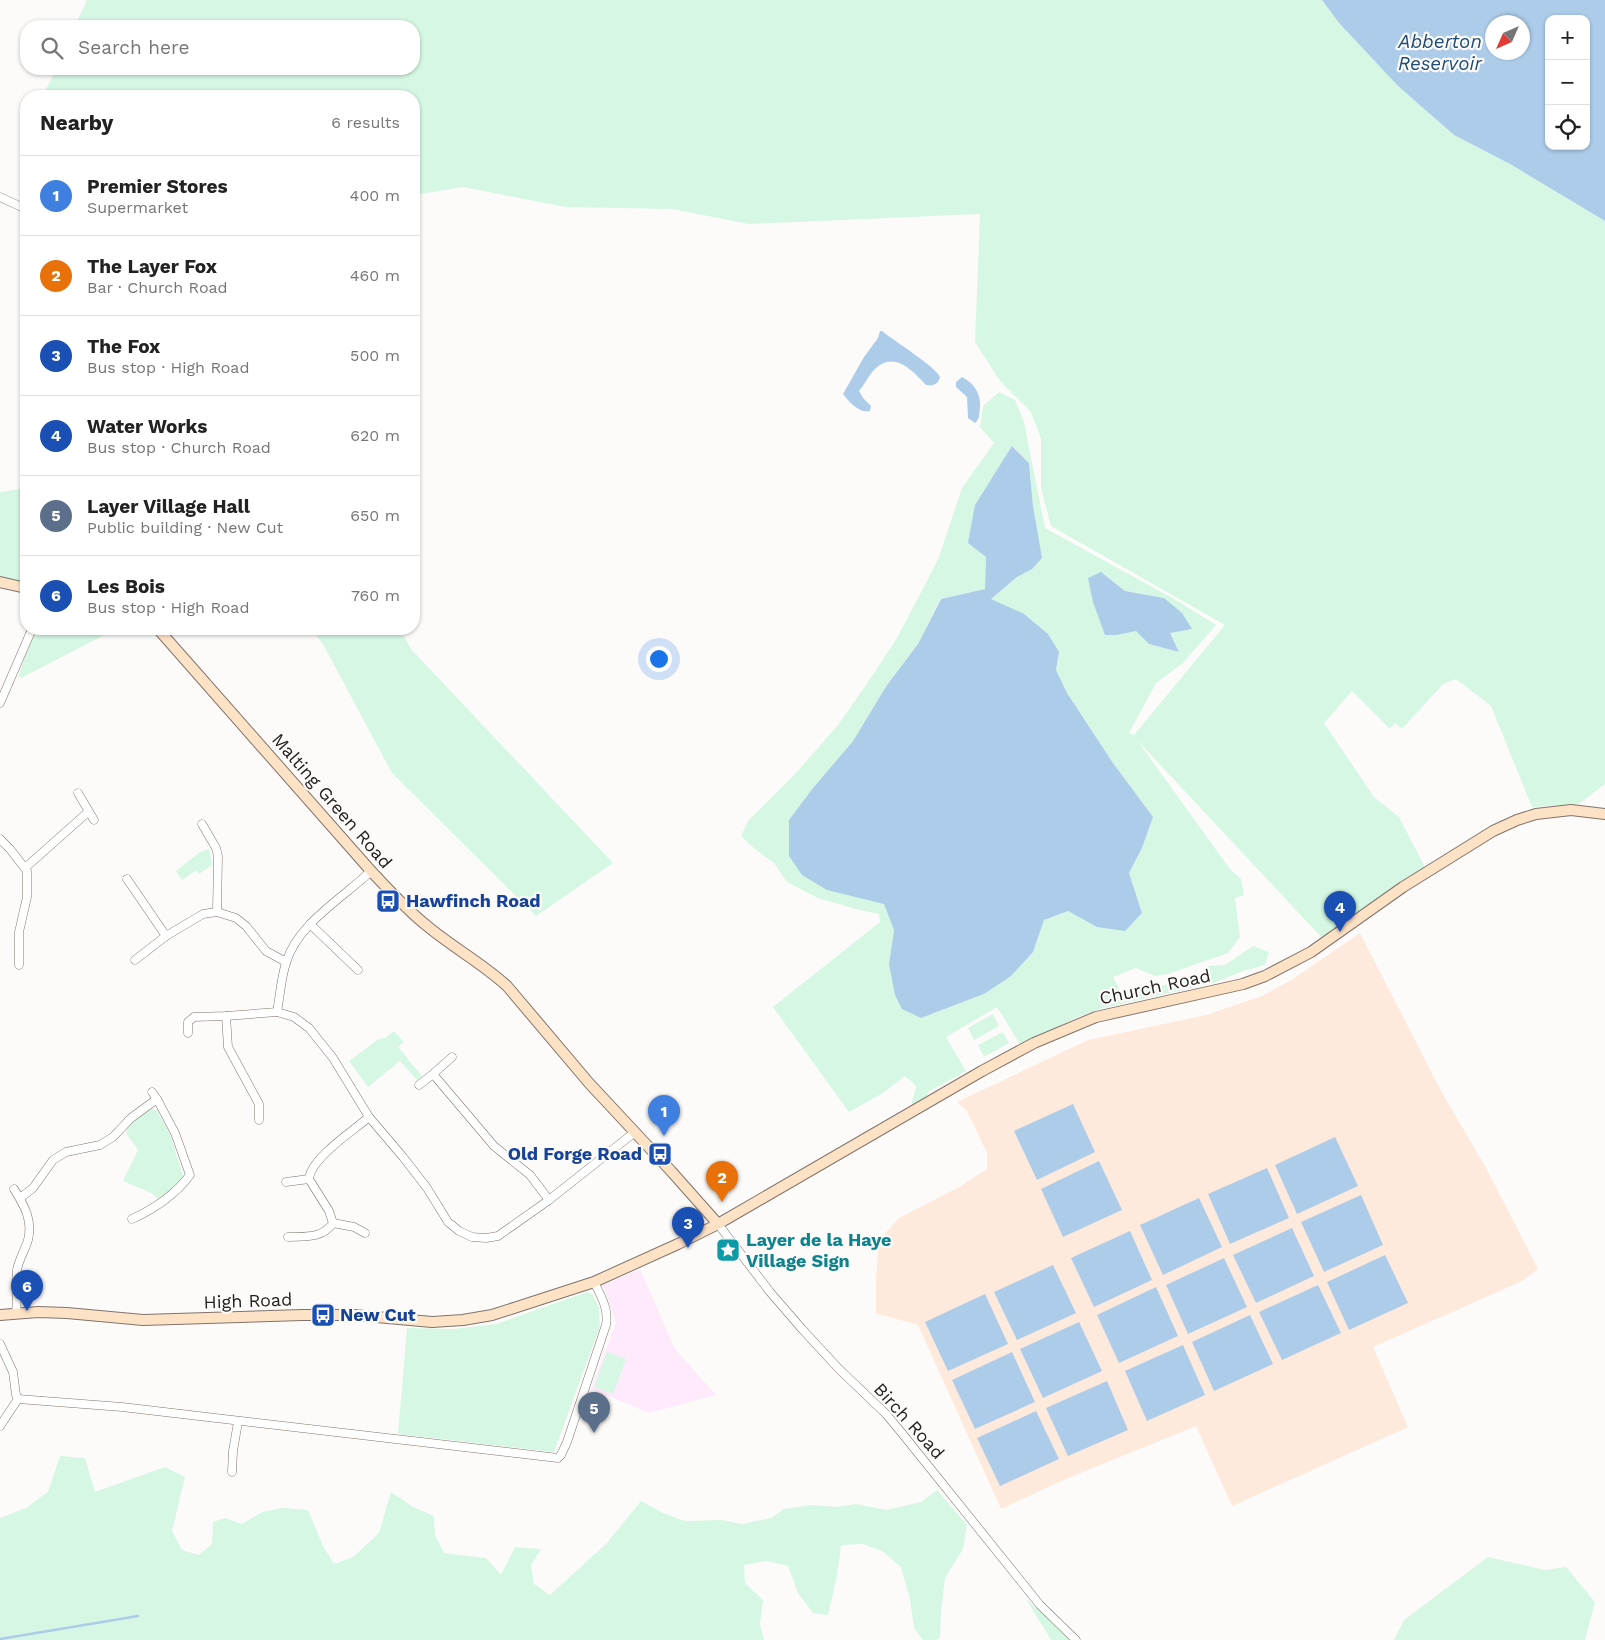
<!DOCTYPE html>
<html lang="en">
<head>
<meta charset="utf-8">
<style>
	:root { --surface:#fff; --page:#f2f2f2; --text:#222; --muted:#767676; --line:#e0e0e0; --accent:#1a73e8 }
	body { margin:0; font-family:"Work Sans",sans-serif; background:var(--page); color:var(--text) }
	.controls { position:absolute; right:15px; top:15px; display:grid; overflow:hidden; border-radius:10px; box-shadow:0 1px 4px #0004 }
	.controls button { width:45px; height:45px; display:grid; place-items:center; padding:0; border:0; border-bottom:1px solid var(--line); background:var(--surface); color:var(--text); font:25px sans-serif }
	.compass { position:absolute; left:1485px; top:15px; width:45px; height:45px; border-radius:50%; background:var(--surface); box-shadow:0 1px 4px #0004; rotate:225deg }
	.you { position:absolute; left:658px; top:658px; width:18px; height:18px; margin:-12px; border:4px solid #fff; border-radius:50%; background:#1a73e8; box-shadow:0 0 0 8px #1a73e833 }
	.badge { display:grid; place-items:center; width:32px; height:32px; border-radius:50%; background:var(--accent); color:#fff; font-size:16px; font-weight:700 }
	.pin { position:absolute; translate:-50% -41px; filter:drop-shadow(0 1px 2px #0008) }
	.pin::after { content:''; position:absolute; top:26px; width:18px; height:15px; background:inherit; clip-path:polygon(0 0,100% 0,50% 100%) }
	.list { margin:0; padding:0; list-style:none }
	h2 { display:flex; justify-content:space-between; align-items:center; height:65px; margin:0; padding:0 20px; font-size:21px }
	h2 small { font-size:16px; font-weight:400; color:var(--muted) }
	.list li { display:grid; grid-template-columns:32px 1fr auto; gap:15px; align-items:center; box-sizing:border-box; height:80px; padding:0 20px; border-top:1px solid var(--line) }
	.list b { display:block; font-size:19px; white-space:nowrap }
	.list p { margin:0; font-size:16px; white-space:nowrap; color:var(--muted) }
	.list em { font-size:16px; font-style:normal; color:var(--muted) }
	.icon { flex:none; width:28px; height:28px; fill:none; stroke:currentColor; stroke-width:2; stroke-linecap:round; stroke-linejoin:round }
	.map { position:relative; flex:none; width:1605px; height:1640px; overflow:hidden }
	.search { position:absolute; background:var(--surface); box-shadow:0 1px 4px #0004; left:20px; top:20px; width:400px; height:55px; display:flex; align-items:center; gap:12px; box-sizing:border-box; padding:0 18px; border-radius:20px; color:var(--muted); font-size:19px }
	.panel { position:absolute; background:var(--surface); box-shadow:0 1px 4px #0004; left:20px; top:90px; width:400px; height:545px; border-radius:20px }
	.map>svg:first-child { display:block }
	.built { fill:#feeadd }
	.education { fill:#feeafb }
	.green { fill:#d5f7e3; fill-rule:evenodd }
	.water { fill:#adccea; fill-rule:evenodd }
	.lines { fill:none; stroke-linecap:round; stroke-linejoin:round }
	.stream { stroke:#adccea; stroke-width:2.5 }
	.street-casing { stroke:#7f746c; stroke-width:9 }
	.secondary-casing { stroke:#7f746c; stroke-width:12 }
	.street { stroke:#fff; stroke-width:8 }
	.secondary { stroke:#fde2c6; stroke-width:10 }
	.labels { text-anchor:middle; stroke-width:4.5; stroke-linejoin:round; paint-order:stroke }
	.street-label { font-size:18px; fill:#25211e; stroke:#fdfbf9 }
	.transit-label { font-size:18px; font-weight:bold; fill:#164399; stroke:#fdfbf9; text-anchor:start }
	.culture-label { font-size:18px; font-weight:bold; fill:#0d838f; stroke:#fdfbf9; text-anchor:start }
	.water-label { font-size:19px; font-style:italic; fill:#204d76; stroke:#fdfbf9 }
</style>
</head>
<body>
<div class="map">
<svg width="1605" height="1640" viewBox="0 0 1605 1640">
	<rect width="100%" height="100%" fill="#fdfbf9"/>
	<polygon class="built" points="1360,933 1441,1091 1485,1166 1538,1269 1522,1281 1373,1347 1408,1427 1232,1506 1196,1426 1061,1481 1001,1509 918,1325 876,1313 876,1278 879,1240 899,1218 959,1187 987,1169 987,1153 967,1111 957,1102 1088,1040 1206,1015 1262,996 1293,979"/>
	<polygon class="education" points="640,1269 675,1349 716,1395 649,1413 591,1389 616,1323 603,1285"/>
	<g class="green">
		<path d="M87 0H1322L1339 23 1398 86 1454 135 1510 164 1605 221V784L1579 804 1532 807 1491 706 1456 679 1443 684 1402 729 1395 723 1390 729 1352 691 1324 723 1374 797 1399 817 1425 867 1322 938 1137 740 1230 869 1241 879 1244 895 1235 898 1240 937 1228 953 1168 974 1155 976 1136 968 1113 977 1120 990 1164 985 1198 976 1207 966 1225 965 1253 946 1269 952 1265 965 1243 971 1213 983 1103 1008 1075 1018 1021 1046 997 1007 946 1037 966 1071 928 1092 926 1099 919 1104 911 1106 916 1086 905 1076 883 1093 849 1112 773 1007 880 922 879 914 856 909 818 898 787 882 774 863 755 849 741 836 748 821 796 773 838 725 866 685 897 638 927 581 939 557 962 488 994 443 980 427 983 406 999 392 1015 400 1024 422 1045 528 1176 600 1216 625 1183 663 1156 683 1129 733 1134 735 1225 625 1051 526 1041 488V439L1031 412 1000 381 975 342 980 214 749 224 672 209 565 207 463 187 414 195V96H43L56 69H414V26H75ZM1013 446 1029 463 1033 506 1032 569 1017 577 991 599 999 604 1059 652 1056 670 1067 693 1113 763 1153 817 1142 848 1129 873 1142 913 1097 927 1068 911 1044 920 1033 952 984 994 921 1018 889 964 894 930 884 903 865 898 789 820 813 788 853 741 887 685 918 644 940 599 985 589 986 557 975 505ZM1101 572 1125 591 1164 598 1192 629 1170 633 1179 652 1149 644 1136 631 1117 635Z"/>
		<polygon points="26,486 26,583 0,576 0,492 15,490"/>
		<polygon points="35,629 116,629 21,678 18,677"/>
		<polygon points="312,629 400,629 411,649 613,863 536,916 392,773 324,646"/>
		<polygon points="209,849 212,865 199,874 196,870 182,880 176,871 200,852"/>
		<polygon points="993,1014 999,1026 974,1040 968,1028"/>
		<polygon points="394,1031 404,1042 398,1047 422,1076 417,1080 400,1061 368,1087 349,1061 379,1039 385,1038"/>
		<polygon points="1003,1032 1009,1043 984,1057 978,1045"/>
		<polygon points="153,1109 157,1111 170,1134 183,1176 183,1180 157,1203 157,1198 151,1193 123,1181 138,1150 126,1133 127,1131 126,1129 146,1110"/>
		<polygon points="587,1292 592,1294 599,1307 600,1326 554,1452 398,1434 407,1328 453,1329 496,1324"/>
		<polygon points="607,1352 626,1359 613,1394 594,1387"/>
		<polygon points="60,1456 85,1458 95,1492 165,1467 185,1477 172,1531 182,1550 199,1555 212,1544 213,1522 225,1518 242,1524 262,1512 283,1508 308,1510 323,1546 334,1564 353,1557 379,1533 391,1492 413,1507 434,1516 435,1535 444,1553 486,1558 501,1575 515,1547 541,1549 531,1565 534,1584 550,1595 606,1544 641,1501 663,1513 685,1521 721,1520 742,1524 771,1518 784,1509 811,1505 837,1507 856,1504 886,1510 921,1502 937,1490 967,1525 963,1549 945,1578 941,1612 940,1638 934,1640 923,1640 914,1628 910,1599 901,1567 882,1551 863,1544 841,1545 837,1576 828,1615 813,1613 798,1593 788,1566 766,1561 744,1565 745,1583 763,1600 760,1624 764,1640 0,1640 0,1518 26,1508 48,1492"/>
		<polygon points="1488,1557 1545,1570 1566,1567 1595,1602 1585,1640 1394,1640 1404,1620"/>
		<polygon points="1026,1599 1072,1640 1051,1640"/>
	</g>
	<g class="water">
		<path d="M1322 0H1605V221L1510 164 1454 135 1398 86 1339 23ZM1549 19H1586V146H1549ZM1492 22H1522V52H1492Z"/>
		<path d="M880 331H882C894 341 935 366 940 377 938 385 933 386 926 385 912 370 893 349 873 371 868 377 864 385 859 391L863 398 871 406 870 411C860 414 849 402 843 394L864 357 878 338Z"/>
		<path d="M962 377C975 384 981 394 980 408 979 414 980 419 975 423L968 418 967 397 956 387V382Z"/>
		<polygon points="1012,446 1029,463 1033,506 1042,558 1032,569 1017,577 991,599 1024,614 1048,634 1059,652 1056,670 1067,693 1113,763 1153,817 1142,848 1129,873 1142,913 1125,931 1097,927 1068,911 1044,920 1033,952 1011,976 984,994 921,1018 902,1009 895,995 889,964 894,930 884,904 827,890 802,875 789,856 789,820 813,788 853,741 887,685 918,644 941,599 985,589 986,557 968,543 975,505"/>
		<polygon points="1101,572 1125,591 1164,598 1182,613 1192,629 1170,633 1179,652 1149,644 1136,631 1117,635 1105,635 1093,602 1088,578"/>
		<polygon points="1073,1104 1095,1152 1037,1180 1014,1131"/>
		<polygon points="1335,1137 1358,1186 1297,1214 1275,1165"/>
		<polygon points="1099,1161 1122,1210 1063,1237 1041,1189"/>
		<polygon points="1267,1168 1289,1218 1230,1244 1208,1194"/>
		<polygon points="1361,1195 1383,1245 1324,1272 1301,1222"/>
		<polygon points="1199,1198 1222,1247 1163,1275 1140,1225"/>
		<polygon points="1292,1228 1314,1276 1256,1303 1233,1255"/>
		<polygon points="1130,1231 1152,1280 1094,1307 1071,1258"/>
		<polygon points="1385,1255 1408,1303 1349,1330 1327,1282"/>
		<polygon points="1224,1258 1247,1307 1188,1334 1166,1285"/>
		<polygon points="1053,1265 1076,1313 1017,1340 994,1292"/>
		<polygon points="1318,1285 1341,1333 1282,1360 1259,1312"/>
		<polygon points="1156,1287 1178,1336 1119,1363 1097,1315"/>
		<polygon points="985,1294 1008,1344 948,1371 925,1322"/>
		<polygon points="1250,1315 1273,1364 1214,1391 1192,1342"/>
		<polygon points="1079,1322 1102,1371 1043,1398 1020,1349"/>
		<polygon points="1183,1345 1205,1395 1147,1421 1125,1371"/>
		<polygon points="1012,1352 1035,1402 975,1429 952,1380"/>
		<polygon points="1107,1381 1128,1430 1068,1456 1046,1408"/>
		<polygon points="1036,1411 1059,1459 1000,1486 977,1438"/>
	</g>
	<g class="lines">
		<polyline class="stream" points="0,1639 138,1616"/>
		<g class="street-casing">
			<g id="street">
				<polyline points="0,197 26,209"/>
				<polyline points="0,703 32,629"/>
				<polyline points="78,793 94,820"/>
				<polyline points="202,824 216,848 218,856 217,912"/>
				<polyline points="0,839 10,849 27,871 27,897 19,932 19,965"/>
				<polyline points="25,868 88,812"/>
				<polyline points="127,879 166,936"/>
				<polyline points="310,924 358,970"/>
				<polyline points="135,960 166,936 203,914 217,912 236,918 246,926 266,951 286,962"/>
				<path d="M277 1012C280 996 281 978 286 963 297 924 343 898 371 871"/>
				<polyline points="226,1016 228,1047 259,1104 259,1120"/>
				<polyline points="188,1033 188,1022 194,1017 226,1016 277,1012 294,1017 309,1028 333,1058 369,1117 403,1157 427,1188 448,1222 459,1231 472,1237 486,1238 498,1236 549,1200 635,1132"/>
				<polyline points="452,1057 433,1074 494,1146 530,1175 549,1200"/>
				<polyline points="419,1085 433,1074"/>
				<polyline points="286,1182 309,1179"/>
				<path d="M14 1189C24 1205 33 1220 28 1240 25 1250 19 1259 17 1270 15 1283 18 1299 16 1313"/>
				<polyline points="20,1198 33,1188 53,1160 66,1152 100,1145 113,1137 131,1118 157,1099 152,1092"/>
				<path d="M132 1219C154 1209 175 1195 190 1175L175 1133 157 1099"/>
				<polyline points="333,1223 354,1227 365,1233"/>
				<polyline points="718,1224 770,1292 802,1329 839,1369 886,1414 901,1432 1040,1605 1076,1640"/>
				<path d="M288 1237C305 1236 322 1239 333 1223L329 1211 309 1179C311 1158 353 1131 369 1117"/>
				<polyline points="0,1344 13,1372 16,1395 18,1399 0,1426"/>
				<path d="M18 1399 122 1407 558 1458 561 1455 567 1442 606 1325C609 1309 601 1296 594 1282"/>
				<polyline points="232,1472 233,1451 238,1422"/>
			</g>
		</g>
		<g class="secondary-casing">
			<g id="secondary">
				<polyline points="0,582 26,588"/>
				<path d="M158 629 371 871C389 890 406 909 426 925 452 947 482 963 507 986L589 1083 671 1171 718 1224"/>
				<polyline points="0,1315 38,1312 67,1313 143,1320 303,1315 354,1315 432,1322 463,1320 492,1315 517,1307 594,1282 678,1244 718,1224 982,1071 1034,1043 1096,1017 1243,984 1265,976 1311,952 1403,887 1493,831 1517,820 1536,814 1571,810 1605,814"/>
			</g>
		</g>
		<use href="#street" class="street"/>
		<use href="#secondary" class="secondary"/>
	</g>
	<defs>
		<g id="bus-square" transform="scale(1.25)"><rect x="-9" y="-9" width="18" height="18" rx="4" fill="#1a4fb4" stroke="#fdfbf9"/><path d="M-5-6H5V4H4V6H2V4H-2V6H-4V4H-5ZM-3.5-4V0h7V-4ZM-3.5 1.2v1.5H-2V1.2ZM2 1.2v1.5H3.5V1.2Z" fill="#fff"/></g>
		<g id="sight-square" transform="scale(1.25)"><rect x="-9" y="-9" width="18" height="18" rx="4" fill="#0f9aa8" stroke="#fdfbf9"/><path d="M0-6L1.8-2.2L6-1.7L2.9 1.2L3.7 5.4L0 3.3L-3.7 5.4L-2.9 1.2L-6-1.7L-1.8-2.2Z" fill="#fff"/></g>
	</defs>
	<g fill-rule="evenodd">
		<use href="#bus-square" x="388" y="901"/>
		<use href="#bus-square" x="660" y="1154"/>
		<use href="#sight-square" x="728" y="1250"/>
		<use href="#bus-square" x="323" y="1315"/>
	</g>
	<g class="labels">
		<g class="street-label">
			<text transform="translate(332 801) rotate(49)" y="6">Malting Green Road</text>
			<text transform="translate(1155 987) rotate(-12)" y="6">Church Road</text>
			<text transform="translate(248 1301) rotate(-2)" y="6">High Road</text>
			<text transform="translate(909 1421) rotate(48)" y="6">Birch Road</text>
		</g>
		<g class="transit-label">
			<text x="406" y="907">Hawfinch Road</text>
			<text x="642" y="1160" text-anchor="end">Old Forge Road</text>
			<text x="340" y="1321">New Cut</text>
		</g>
		<g class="culture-label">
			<text x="746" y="1246">Layer de la Haye<tspan x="746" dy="21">Village Sign</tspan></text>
		</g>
		<g class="water-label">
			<text x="1440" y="48">Abberton<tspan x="1440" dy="22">Reservoir</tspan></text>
		</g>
	</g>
</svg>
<div class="controls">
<button>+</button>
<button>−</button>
<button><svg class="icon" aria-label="locate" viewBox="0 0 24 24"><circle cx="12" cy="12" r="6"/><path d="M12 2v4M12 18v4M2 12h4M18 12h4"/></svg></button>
</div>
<svg class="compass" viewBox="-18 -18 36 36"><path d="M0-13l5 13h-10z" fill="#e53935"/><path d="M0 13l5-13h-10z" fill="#767676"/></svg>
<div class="you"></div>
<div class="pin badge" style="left:664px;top:1136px;background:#3f7fe0">1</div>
<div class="pin badge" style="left:722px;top:1202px;background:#e8710a">2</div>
<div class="pin badge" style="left:688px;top:1248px;background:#1a4fb4">3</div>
<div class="pin badge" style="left:1340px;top:932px;background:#1a4fb4">4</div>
<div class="pin badge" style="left:594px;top:1433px;background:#5c6f8a">5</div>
<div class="pin badge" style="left:27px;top:1311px;background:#1a4fb4">6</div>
<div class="search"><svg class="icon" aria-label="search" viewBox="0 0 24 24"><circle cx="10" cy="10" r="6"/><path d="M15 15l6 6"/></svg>Search here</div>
<section class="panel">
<h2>Nearby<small>6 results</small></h2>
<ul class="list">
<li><span class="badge" style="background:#3f7fe0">1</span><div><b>Premier Stores</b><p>Supermarket</p></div><em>400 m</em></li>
<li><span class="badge" style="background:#e8710a">2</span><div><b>The Layer Fox</b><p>Bar · Church Road</p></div><em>460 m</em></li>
<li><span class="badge" style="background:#1a4fb4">3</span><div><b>The Fox</b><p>Bus stop · High Road</p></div><em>500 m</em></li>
<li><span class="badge" style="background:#1a4fb4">4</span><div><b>Water Works</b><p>Bus stop · Church Road</p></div><em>620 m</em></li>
<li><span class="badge" style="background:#5c6f8a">5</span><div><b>Layer Village Hall</b><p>Public building · New Cut</p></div><em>650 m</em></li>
<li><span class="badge" style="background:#1a4fb4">6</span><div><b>Les Bois</b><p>Bus stop · High Road</p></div><em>760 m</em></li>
</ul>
</section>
</div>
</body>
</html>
